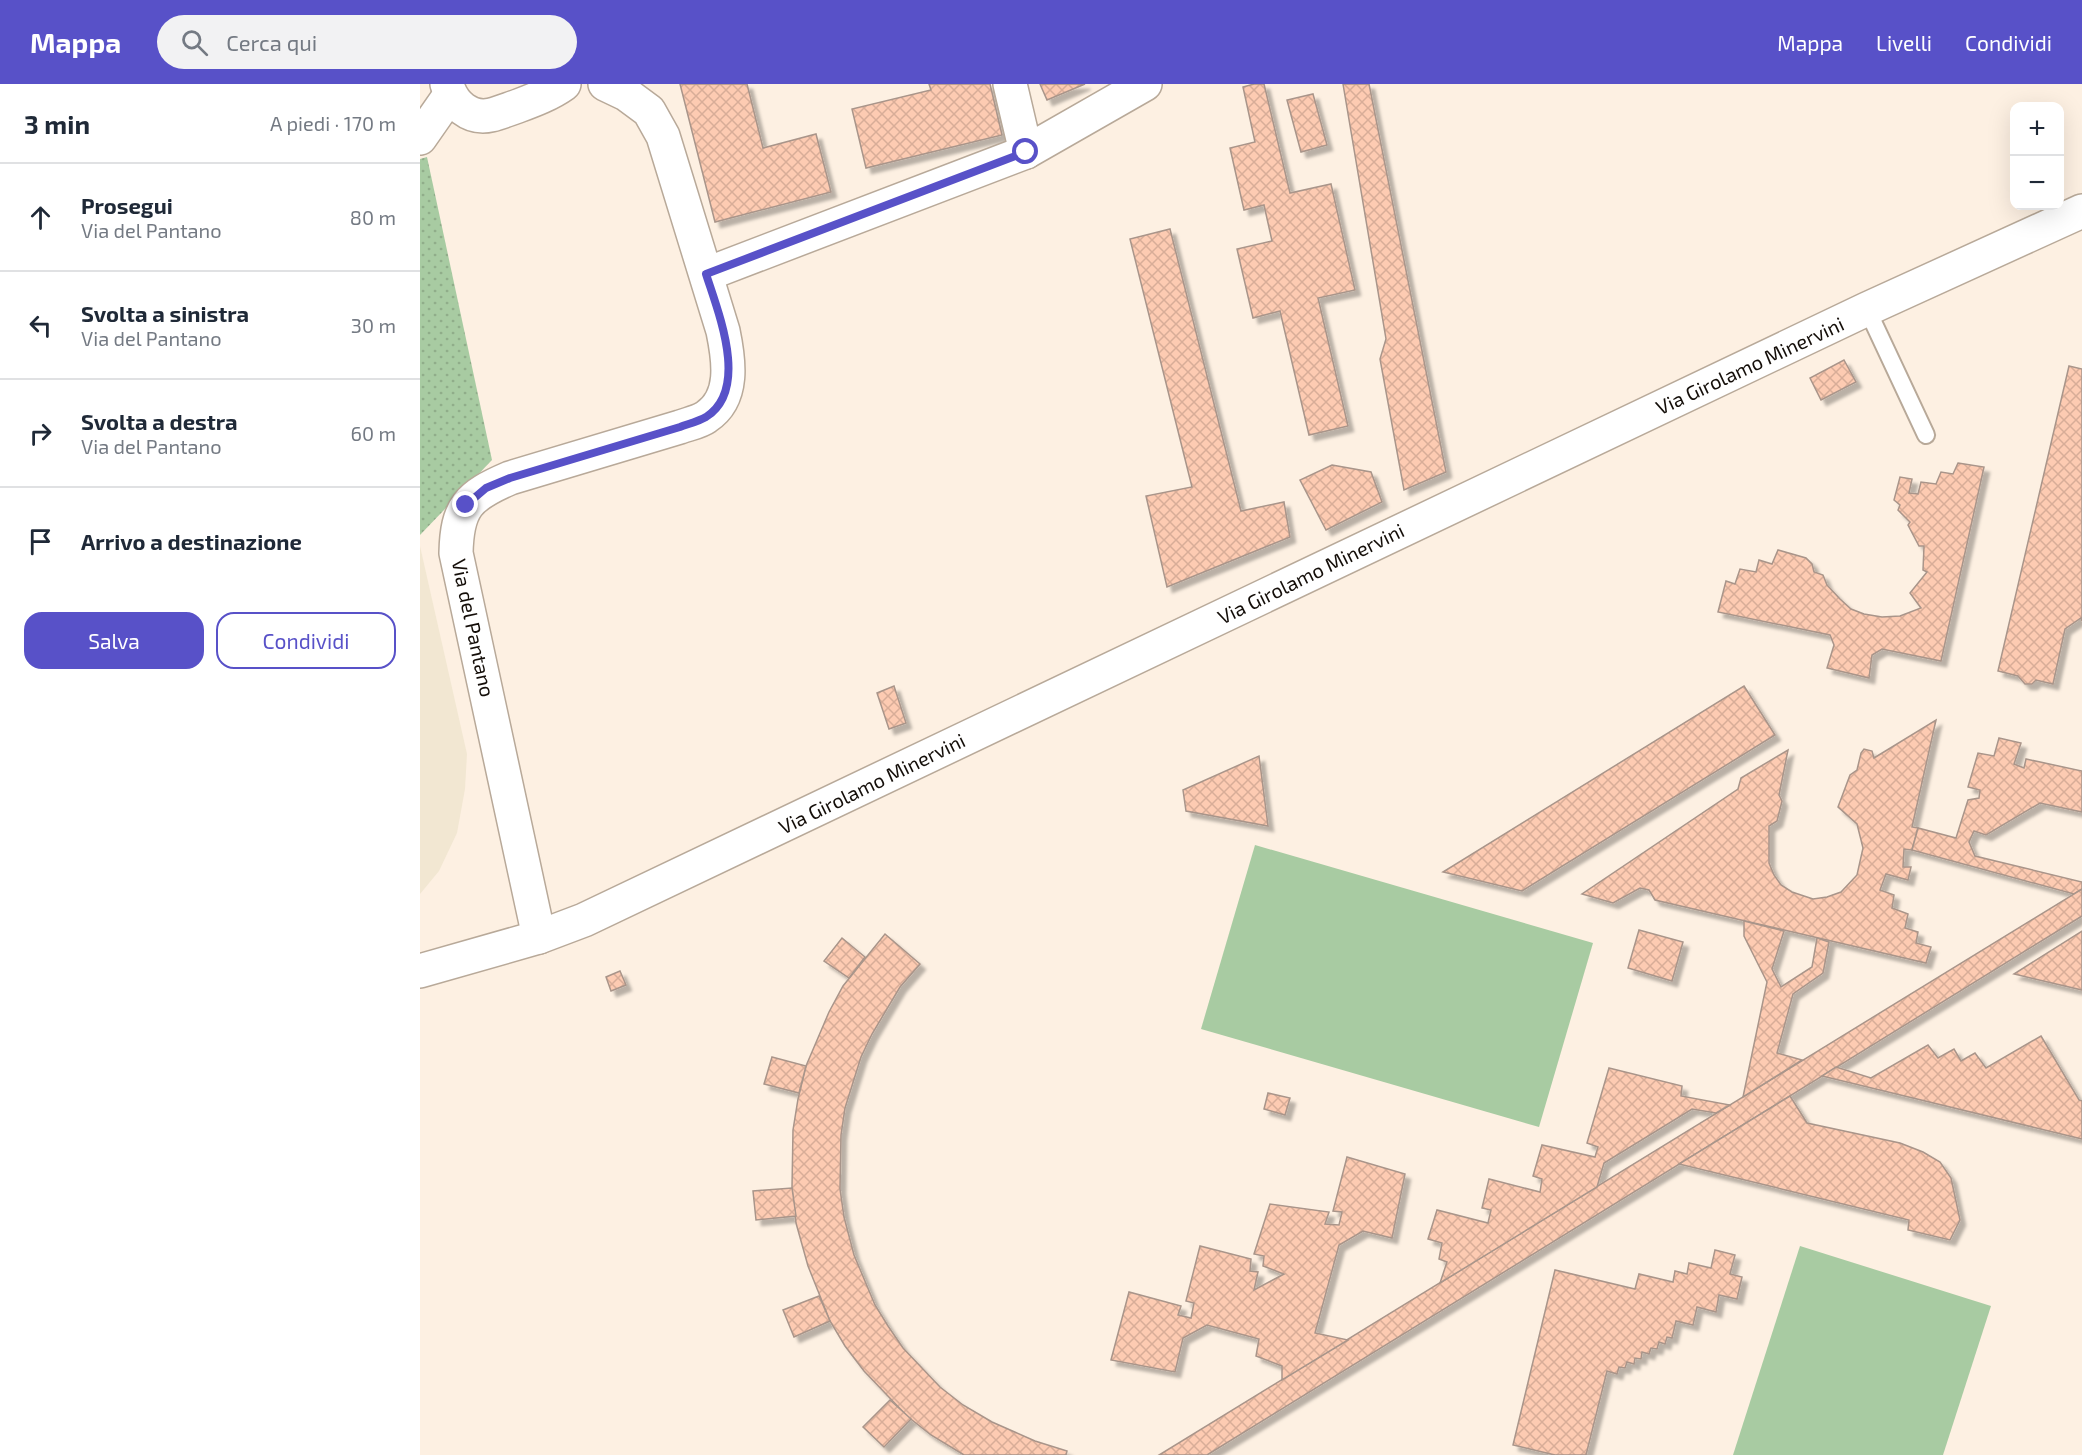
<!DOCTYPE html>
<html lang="it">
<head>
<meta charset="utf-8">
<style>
	:root { --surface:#fff; --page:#f2f2f3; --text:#1f2937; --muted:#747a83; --line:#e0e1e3; --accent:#5851c8 }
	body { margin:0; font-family:"Exo 2",sans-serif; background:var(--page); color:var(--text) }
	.controls { position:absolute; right:18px; top:18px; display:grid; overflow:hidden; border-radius:12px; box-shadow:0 6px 24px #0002 }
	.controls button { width:54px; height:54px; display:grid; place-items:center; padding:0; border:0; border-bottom:2px solid var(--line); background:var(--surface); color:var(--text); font:30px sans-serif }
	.stop { position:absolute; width:18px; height:18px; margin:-14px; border:4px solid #5851c8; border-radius:50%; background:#fff }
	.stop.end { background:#5851c8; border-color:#fff; box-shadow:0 2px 6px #0008 }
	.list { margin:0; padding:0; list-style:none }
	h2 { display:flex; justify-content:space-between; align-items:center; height:78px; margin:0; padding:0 24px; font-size:26px }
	h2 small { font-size:20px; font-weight:400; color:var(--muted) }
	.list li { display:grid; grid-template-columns:39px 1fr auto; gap:18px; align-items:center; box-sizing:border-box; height:108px; padding:0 24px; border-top:2px solid var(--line) }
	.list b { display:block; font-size:22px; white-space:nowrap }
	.list p { margin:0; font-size:20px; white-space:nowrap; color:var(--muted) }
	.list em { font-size:20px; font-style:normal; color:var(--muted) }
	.actions { display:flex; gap:12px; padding:18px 24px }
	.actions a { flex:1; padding:14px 0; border:2px solid var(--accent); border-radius:18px; text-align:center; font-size:21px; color:var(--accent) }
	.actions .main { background:var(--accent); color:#fff }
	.icon { flex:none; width:33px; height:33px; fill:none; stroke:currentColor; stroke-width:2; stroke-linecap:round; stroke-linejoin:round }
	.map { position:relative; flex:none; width:1662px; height:1371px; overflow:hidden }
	header { display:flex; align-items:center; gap:36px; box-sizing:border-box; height:84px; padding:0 30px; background:var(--accent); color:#fff }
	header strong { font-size:28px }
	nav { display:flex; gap:33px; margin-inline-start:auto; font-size:21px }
	.search { width:420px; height:54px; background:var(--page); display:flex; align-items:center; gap:15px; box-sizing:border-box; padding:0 21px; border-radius:33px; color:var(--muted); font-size:22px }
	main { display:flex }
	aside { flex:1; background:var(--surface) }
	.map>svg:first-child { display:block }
	.education { fill:#f2e7d2 }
	.park { fill:url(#park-dots) }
	.garden { fill:#a8cba2 }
	.building { fill:url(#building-cross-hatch); stroke:#a9958a; stroke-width:1.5; filter:url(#shadow) }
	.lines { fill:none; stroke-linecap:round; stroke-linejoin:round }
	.service-casing { stroke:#b8a999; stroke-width:20 }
	.minor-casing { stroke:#b8a999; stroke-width:36 }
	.service { stroke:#fff; stroke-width:16 }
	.minor { stroke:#fff; stroke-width:33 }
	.route { stroke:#5851c8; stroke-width:8 }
	.labels { text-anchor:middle; stroke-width:4.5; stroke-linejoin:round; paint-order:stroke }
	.street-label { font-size:20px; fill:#140e09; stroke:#fff }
</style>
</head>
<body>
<header>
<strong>Mappa</strong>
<div class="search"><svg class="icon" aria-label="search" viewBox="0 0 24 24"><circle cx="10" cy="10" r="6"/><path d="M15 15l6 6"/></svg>Cerca qui</div>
<nav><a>Mappa</a><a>Livelli</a><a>Condividi</a></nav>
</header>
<main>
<aside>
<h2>3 min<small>A piedi · 170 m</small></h2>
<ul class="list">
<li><svg class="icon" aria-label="ahead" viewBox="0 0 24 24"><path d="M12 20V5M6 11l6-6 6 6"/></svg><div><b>Prosegui</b><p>Via del Pantano</p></div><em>80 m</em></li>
<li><svg class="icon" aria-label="left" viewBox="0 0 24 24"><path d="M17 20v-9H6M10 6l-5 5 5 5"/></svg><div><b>Svolta a sinistra</b><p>Via del Pantano</p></div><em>30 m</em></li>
<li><svg class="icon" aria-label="right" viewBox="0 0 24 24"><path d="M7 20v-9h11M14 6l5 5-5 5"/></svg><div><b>Svolta a destra</b><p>Via del Pantano</p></div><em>60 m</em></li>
<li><svg class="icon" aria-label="arrive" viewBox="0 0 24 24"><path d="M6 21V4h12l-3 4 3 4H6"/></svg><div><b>Arrivo a destinazione</b></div></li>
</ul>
<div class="actions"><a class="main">Salva</a><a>Condividi</a></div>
</aside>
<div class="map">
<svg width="1662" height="1371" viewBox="0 0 1662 1371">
	<defs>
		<pattern id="park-dots" width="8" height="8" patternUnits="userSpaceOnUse" patternTransform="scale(1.5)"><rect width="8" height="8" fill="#a8cba2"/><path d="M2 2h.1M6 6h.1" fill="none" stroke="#90ad8a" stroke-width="1.8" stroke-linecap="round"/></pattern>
		<pattern id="building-cross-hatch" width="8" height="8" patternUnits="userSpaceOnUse" patternTransform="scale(1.5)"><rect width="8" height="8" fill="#fdcbb2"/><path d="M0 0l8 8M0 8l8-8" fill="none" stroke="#d8ad98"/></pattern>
		<filter id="shadow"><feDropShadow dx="5.5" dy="5.5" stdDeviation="1.5" flood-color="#0004"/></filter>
	</defs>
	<rect width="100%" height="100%" fill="#fdf0e2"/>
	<polygon class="education" points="0,462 47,670 45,705 37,749 19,787 0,810"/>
	<polygon class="park" points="7,73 72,376 0,451 0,75"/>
	<g class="garden">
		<polygon points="835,761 1173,859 1119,1043 781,945"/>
		<polygon points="1380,1162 1571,1222 1523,1371 1313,1371"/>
	</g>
	<g class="building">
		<polygon points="260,0 327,0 343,64 396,50 411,108 295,138"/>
		<polygon points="509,0 570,0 582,51 446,84 432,25 511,6"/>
		<polygon points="620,0 665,0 627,16"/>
		<polygon points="834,0 844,0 870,109 911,100 935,206 898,214 928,342 889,351 860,227 833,234 817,165 852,157 844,121 824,126 810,64 835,58 823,3"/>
		<polygon points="923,0 949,0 1026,388 984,406 960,275 966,255"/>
		<polygon points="893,10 907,61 881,68 867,16"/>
		<polygon points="750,145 821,427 864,418 870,453 747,503 726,412 772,403 710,155"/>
		<polygon points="1424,276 1436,298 1401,316 1390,294"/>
		<polygon points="1649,282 1662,285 1662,537 1661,534 1645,545 1633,600 1616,596 1612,600 1605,600 1598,592 1578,587"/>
		<polygon points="1538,379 1564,383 1521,577 1462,565 1452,571 1449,594 1407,584 1414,561 1410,551 1298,528 1306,497 1315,500 1320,485 1336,488 1339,476 1352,480 1358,466 1386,474 1392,480 1394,488 1403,491 1407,501 1420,515 1431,525 1444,530 1462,533 1480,532 1501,524 1490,509 1507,488 1503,486 1504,462 1499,462 1488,441 1490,438 1478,426 1480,421 1474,416 1480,393 1492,395 1489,409 1498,410 1501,398 1516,400 1521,388 1533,390"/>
		<polygon points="912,381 951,388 962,418 906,446 880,396"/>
		<polygon points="474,602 486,639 469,645 457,609"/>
		<polygon points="1324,602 1355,651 1102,807 1023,788"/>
		<polygon points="1516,636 1492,743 1498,744 1492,766 1484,765 1483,783 1491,783 1488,796 1466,790 1460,806 1474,811 1472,824 1488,830 1485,844 1498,848 1496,859 1511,863 1506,879 1235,816 1229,806 1220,804 1193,819 1162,810 1318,705 1321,694 1368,666 1359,711 1362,717 1357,737 1349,742 1349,779 1354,791 1361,801 1372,808 1393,815 1407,813 1421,808 1437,791 1443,764 1437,740 1418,723 1430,691 1437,686 1441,669 1444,665 1452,667 1454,674"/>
		<polygon points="1579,654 1601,659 1594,680 1604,684 1606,675 1662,687 1662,728 1620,719 1566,751 1554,747 1549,758 1555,772 1662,798 1662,805 1654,810 1492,766 1498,744 1536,754 1548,716 1559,714 1560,706 1548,703 1558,669 1574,672"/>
		<polygon points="839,672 848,742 766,727 763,706"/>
		<polygon points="1662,805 1662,832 787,1371 739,1371"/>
		<polygon points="1324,837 1364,847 1352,885 1361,903 1392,883 1397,854 1409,858 1403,889 1373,910 1357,969 1382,976 1323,1013 1347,898 1324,852"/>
		<polygon points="1219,846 1263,858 1252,897 1208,884"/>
		<polygon points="1662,847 1662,906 1594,890"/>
		<polygon points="465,850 500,880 480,903 452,950 441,973 425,1024 421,1051 420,1105 424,1133 434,1171 455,1221 468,1242 483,1264 520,1303 543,1321 572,1338 615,1357 647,1367 646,1371 544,1371 511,1351 487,1332 444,1287 425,1262 410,1237 388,1182 376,1139 372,1104 373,1046 378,1015 386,982 409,928 423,902"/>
		<polygon points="422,854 445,873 429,894 404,877"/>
		<polygon points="200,887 206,901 191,907 186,893"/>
		<polygon points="1621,952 1659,1016 1662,1017 1662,1055 1402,992 1416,983 1451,994 1508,961 1518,974 1534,965 1541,977 1555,969 1566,984"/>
		<polygon points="352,973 386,982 379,1009 344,1000"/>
		<polygon points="1189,984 1262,1002 1261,1012 1310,1021 1296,1029 1272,1025 1184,1079 1177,1103 1020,1199 1027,1178 1019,1175 1022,1159 1008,1155 1017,1126 1068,1139 1071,1126 1062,1124 1069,1095 1120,1108 1122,1095 1113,1092 1122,1061 1175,1073 1178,1063 1167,1059"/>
		<polygon points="848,1009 870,1014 865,1031 844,1025"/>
		<polygon points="1370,1012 1387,1039 1480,1059 1503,1068 1520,1078 1531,1094 1540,1136 1530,1156 1488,1146 1489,1136 1259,1080"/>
		<polygon points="927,1073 985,1090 972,1154 943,1147 919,1161 895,1249 928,1256 862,1296 862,1282 836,1272 839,1255 787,1241 763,1254 755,1288 691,1276 709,1208 761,1222 758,1231 771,1234 774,1219 766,1217 780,1162 831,1175 830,1187 838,1188 834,1206 864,1190 843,1182 844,1172 834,1170 850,1120 909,1128 905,1140 919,1141 922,1128 913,1127"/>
		<polygon points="372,1104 376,1132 336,1136 333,1107"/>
		<polygon points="1295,1166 1315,1171 1310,1190 1322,1193 1317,1215 1299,1211 1296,1228 1277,1223 1273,1241 1256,1237 1252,1254 1247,1253 1245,1260 1239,1258 1237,1265 1231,1264 1229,1270 1222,1268 1221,1275 1215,1274 1214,1280 1207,1278 1205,1284 1199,1283 1197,1290 1187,1287 1166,1371 1135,1371 1093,1361 1135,1186 1215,1205 1219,1190 1253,1198 1255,1187 1267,1190 1269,1179 1291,1184"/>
		<polygon points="399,1212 410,1237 374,1253 363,1226"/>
		<polygon points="470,1316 491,1335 464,1363 443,1343"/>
	</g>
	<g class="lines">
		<g class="service-casing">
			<polyline id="service" points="1447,225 1506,351"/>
		</g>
		<g class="minor-casing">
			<g id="minor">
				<path d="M27 0C32 20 50 36 71 31 80 29 89 25 98 22 114 16 130 10 144 0"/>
				<polyline points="590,0 606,68"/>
				<polyline points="0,54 30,11"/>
				<polyline points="287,190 606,68 725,0"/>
				<path d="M119 853 36 469C37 423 48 412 90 394L260 343C268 340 279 338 286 333 315 314 309 276 303 247L243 52 229 27 206 10 185 0"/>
				<polyline points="0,887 119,853 164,836 1447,225 1662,127"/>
			</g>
		</g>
		<use href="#service" class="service"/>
		<use href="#minor" class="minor"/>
	</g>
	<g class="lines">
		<path class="route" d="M46 421 66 404 90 394 260 343C268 340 279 337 286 333 330 305 298 228 286 190L606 68"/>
	</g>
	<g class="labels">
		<g class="street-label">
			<text transform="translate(1330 282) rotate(-25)" y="7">Via Girolamo Minervini</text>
			<text transform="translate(891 490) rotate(-26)" y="7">Via Girolamo Minervini</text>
			<text transform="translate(53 544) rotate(78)" y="7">Via del Pantano</text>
			<text transform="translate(452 700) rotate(-26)" y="7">Via Girolamo Minervini</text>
		</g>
	</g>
</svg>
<div class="controls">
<button>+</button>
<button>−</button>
</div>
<div class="stop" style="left:606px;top:68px"></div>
<div class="stop end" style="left:46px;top:421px"></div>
</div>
</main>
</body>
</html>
